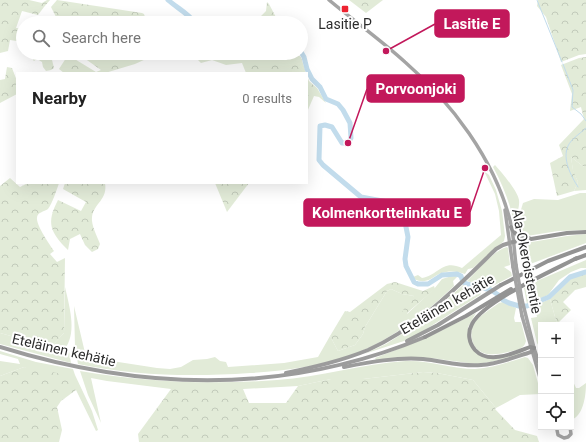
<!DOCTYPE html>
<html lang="en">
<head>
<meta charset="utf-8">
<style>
	:root { --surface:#fff; --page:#f6f6f6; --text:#222; --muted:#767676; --line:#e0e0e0 }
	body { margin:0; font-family:Roboto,sans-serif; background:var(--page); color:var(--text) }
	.controls { position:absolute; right:12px; bottom:12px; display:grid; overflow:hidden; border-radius:0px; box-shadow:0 4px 16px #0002 }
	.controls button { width:36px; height:36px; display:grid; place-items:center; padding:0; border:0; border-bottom:1px solid var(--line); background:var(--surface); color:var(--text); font:20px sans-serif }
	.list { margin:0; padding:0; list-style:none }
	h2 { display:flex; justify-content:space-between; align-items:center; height:52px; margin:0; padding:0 16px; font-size:17px }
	h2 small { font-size:13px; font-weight:400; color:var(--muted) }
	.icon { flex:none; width:22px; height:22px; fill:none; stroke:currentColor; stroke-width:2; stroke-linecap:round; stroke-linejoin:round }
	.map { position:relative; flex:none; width:586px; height:442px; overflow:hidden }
	.search { position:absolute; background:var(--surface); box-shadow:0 4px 16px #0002; left:16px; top:16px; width:292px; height:44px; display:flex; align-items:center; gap:10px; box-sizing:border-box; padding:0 14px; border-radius:22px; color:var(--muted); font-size:15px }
	.panel { position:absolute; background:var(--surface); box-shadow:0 4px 16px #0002; left:16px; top:72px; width:292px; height:112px; border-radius:0px }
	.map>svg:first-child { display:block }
	.green { fill:#e2ebd8 }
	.forest { fill:url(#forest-crowns) }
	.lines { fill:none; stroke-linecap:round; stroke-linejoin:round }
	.stream { stroke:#c2dcec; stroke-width:1 }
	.river { stroke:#c2dcec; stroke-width:5 }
	.primary { stroke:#a4a4a4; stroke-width:3.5 }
	.trunk { stroke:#9c9c9c; stroke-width:4 }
	.motorway { stroke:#939393; stroke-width:4 }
	.primary-bridge { stroke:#a4a4a4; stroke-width:3.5 }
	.poi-dot { fill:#ed2331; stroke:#fff; stroke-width:1.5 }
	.labels { text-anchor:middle; stroke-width:4; stroke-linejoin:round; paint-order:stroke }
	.poi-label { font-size:14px; fill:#2c2c2c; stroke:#fff }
	.street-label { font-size:14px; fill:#2c2c2c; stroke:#fff }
	.leader { fill:none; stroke:#c2185b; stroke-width:1.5 }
	.callout-dot { fill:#c2185b; stroke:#fff; stroke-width:1.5 }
	.callout { fill:#c2185b; stroke:#c2185b; stroke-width:1.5 }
	.callout-label { font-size:15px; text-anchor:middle; font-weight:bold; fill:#fff }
</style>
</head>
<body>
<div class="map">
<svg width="586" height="442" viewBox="0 0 586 442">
	<defs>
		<pattern id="forest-crowns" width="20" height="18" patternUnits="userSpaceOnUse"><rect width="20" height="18" fill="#e2ebd8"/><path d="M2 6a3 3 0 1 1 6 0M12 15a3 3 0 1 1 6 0" fill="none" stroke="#c2caba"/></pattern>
	</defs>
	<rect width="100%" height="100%" fill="#fff"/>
	<g class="green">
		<polygon points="571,157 584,167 586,167 586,190 574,191 578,182 573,171"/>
		<path d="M495 165C502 173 517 190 519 200 520 207 516 216 514 223 510 203 503 185 493 167Z"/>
		<path d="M484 171 489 175 496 190 502 211 505 236 504 241 473 268 468 269 465 274C459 272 453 271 446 272 432 274 430 286 414 279L413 277 418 275 422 278C439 275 442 259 462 268L501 235 499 211 495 194Z"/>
		<polygon points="580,193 586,193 586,230 558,231 527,236 520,236 521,233 517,223 523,203 534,199 558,200"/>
		<path d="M586 234V243L525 266C520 259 517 253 520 244L567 236Z"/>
		<path d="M507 247 508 248 510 265 504 267 511 272 512 276 489 288 467 281C477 271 494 250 507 247Z"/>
		<polygon points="586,260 586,268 581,268 571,272 559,280 548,295 527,304 524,288 539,280"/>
		<path d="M455 275 458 276 453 281 454 286C425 314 393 338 357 353 323 366 286 371 250 373 192 377 135 376 78 364L75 347 74 306 86 357 157 368 170 369 181 367 193 360 207 359 215 357 220 361 226 362 228 367 284 363 318 357 330 336 338 351 355 345 363 334 365 327 387 291 391 289 402 294 414 296 407 314 434 289 442 279Z"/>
		<polygon points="463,285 482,290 480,295 420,333 404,341 364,354 386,344 408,330 434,311"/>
		<path d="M65 287C69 305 77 331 66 347L69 351 71 363 0 344V333L51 347 64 333Z"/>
		<polygon points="550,299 557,324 541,325 541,350 537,343 531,318 537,317 536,312 531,307"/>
		<path d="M503 302 516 308 514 318 515 322H521L526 341 525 344C522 349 517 350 512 351 498 355 477 359 472 340 471 335 471 330 473 325 478 316 491 309 499 303Z"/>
		<polygon points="476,313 468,327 468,334 476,353 482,357 497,359 520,352 521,354 491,362 476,364 431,358 376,360 375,358 429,337"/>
		<polygon points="0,351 36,362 73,369 75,375 92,411 98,430 96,431 76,390 24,367 0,376 0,361 20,364 18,359 0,354"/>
		<path d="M525 357 528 358 533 365 541 394 520 395 496 408 473 380 437 373 423 372 363 379H331L298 386 243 389H171L107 381 91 378 101 423 88 395 80 371C145 382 211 385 277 380 320 377 362 364 406 361 429 360 452 369 475 369 492 368 509 362 525 357Z"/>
		<path d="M571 377 576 388H579L586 383C586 394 584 414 573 419L571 418Z"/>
	</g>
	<g class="forest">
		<polygon points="0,0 29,0 42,3 47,0 50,0 44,7 38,15 22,11 16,28 23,29 23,42 10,40 8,51 0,53"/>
		<polygon points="57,0 142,13 144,14 147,23 59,23 51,7"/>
		<polygon points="349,0 383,0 366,13"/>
		<polygon points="538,0 586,0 586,54 579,55 561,62 546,17 537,6"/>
		<polygon points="267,2 269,4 279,23 266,23 260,17 266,11"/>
		<polygon points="34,53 47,53 48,59 52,60 54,68 51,70 46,71 43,67 42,62 37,59 34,61 33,60"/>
		<polygon points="77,53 151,53 149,54 146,59 135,64 105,73 64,73 59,69 68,55 96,72 101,70"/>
		<polygon points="199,53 219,53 225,55 239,53 295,53 301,57 306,73 246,73 242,63 226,65 212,60 201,63 198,60"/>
		<polygon points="586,57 586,167 584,167 571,157 573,170 578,182 574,191 557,196 550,163 563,156 559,145 584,119 581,107 570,111 572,94 561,65 579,58"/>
		<polygon points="7,67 12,68 17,81 17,94 0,103 0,80 5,79"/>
		<polygon points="307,76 309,81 317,88 326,103 319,97 314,96 307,112"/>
		<path d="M10 178 20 187 28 183H59C57 189 52 204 48 209 44 212 37 212 37 218 36 225 50 245 54 251L50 254 57 262 65 258 64 333 51 347 0 333V186Z"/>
		<path d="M65 183H105C108 200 94 203 92 217 91 225 97 236 100 244L98 249 92 252 85 245 80 234 70 239 68 250C50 232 46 223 58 200L81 211 86 202 63 189Z"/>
		<polygon points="215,183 249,183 227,212"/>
		<polygon points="586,274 586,287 575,290 563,302 571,310 557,324 550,299 573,277"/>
		<polygon points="395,282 423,291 434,286 435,289 407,313 404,323 402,321 400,316 405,307 414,296 402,294 391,289 387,291 365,327 363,334 355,345 338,351 330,336 345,311 350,312 387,284"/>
		<polygon points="24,367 68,375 76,390 61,401 57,407 62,430 59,442 0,442 0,376"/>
		<polygon points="423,372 437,373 473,380 496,408 495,409 515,430 537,436 539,442 139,442 138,434 171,389 243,389 249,403 286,403 298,386 331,379 363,379"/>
	</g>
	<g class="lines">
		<g class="stream">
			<polyline points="537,0 562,62"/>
			<polyline points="563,64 573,90 572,107 581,114 586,121"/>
			<path d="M578 187C571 176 562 159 568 146 571 139 581 133 586 128"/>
		</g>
		<g class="river">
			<path d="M168 0C177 8 188 13 195 23"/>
			<polyline points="301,52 304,57 307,69 312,79 320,87 326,99 338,104 343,110 350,123 351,138 348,143 342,143 332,127 325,125 320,126 319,160 323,165 361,197 388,202 393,205 405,222 408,237 405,259 406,266 414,282 418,284 428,284 442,275 457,274 461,276 463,282 467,284 491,290 500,296 503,300 509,303 519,306 527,306 549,297 570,277 586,272"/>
		</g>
		<g class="primary">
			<path d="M329 0C354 21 381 40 405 62 452 103 494 159 510 220 514 235 514 250 516 265"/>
			<polyline points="505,210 513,267"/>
			<polyline points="522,300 534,348 541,369"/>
			<polyline points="522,316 541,381"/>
			<polyline points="558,427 557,430 558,435 564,438 568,437 571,434 570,427"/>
		</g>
		<g class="trunk">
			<polyline points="407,341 438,325 501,285"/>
			<path d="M0 347C142 391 286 395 425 337"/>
			<path d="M344 367C370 362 397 357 423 359 443 361 462 367 481 365 498 364 515 357 531 352L534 348"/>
			<path d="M286 373C314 367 341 361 368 350 418 328 457 287 496 249L503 245 513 242"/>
		</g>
		<g class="motorway">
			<path d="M511 227C516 236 519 238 529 238"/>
			<polyline points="513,242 567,233 586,232"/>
			<polyline points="575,259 586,255"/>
			<polyline points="501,285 548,261 586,247"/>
			<polyline points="425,337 466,316 511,289"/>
			<path d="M534 348 530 347C514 353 489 365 475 350 469 343 467 333 472 324 484 301 552 271 577 258"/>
		</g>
		<g class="primary-bridge">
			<polyline points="516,265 522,300"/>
			<polyline points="513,267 522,316"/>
		</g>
	</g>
	<rect class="poi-dot" x="341" y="5" width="8" height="8" rx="2"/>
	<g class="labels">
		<g class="poi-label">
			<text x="345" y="29">Lasitie P</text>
		</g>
		<g class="street-label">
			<text transform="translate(527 261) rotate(79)" y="5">Ala-Okeroistentie</text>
			<text transform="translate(447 304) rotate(-30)" y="5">Eteläinen kehätie</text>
			<text transform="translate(64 350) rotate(13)" y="5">Eteläinen kehätie</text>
		</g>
	</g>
	<path class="leader" d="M386 51L435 24M348 143L367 89M485 168L470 212"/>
	<g class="callout-dot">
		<circle cx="386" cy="51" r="4"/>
		<circle cx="348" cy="143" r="4"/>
		<circle cx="485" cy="168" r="4"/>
	</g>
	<g class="callout">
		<rect x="435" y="10" width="74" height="27" rx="4"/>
		<rect x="367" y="75" width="97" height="27" rx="4"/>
		<rect x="304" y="199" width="166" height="27" rx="4"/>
	</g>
	<g class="callout-label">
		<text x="472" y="29">Lasitie E</text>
		<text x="416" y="94">Porvoonjoki</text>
		<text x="387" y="218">Kolmenkorttelinkatu E</text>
	</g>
</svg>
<div class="controls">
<button>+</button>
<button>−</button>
<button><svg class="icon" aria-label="locate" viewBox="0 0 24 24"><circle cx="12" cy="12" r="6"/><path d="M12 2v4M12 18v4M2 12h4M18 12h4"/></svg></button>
</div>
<div class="search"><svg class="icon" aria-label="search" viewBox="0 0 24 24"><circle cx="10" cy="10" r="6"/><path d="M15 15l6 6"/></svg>Search here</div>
<section class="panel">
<h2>Nearby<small>0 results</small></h2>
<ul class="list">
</ul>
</section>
</div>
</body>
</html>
